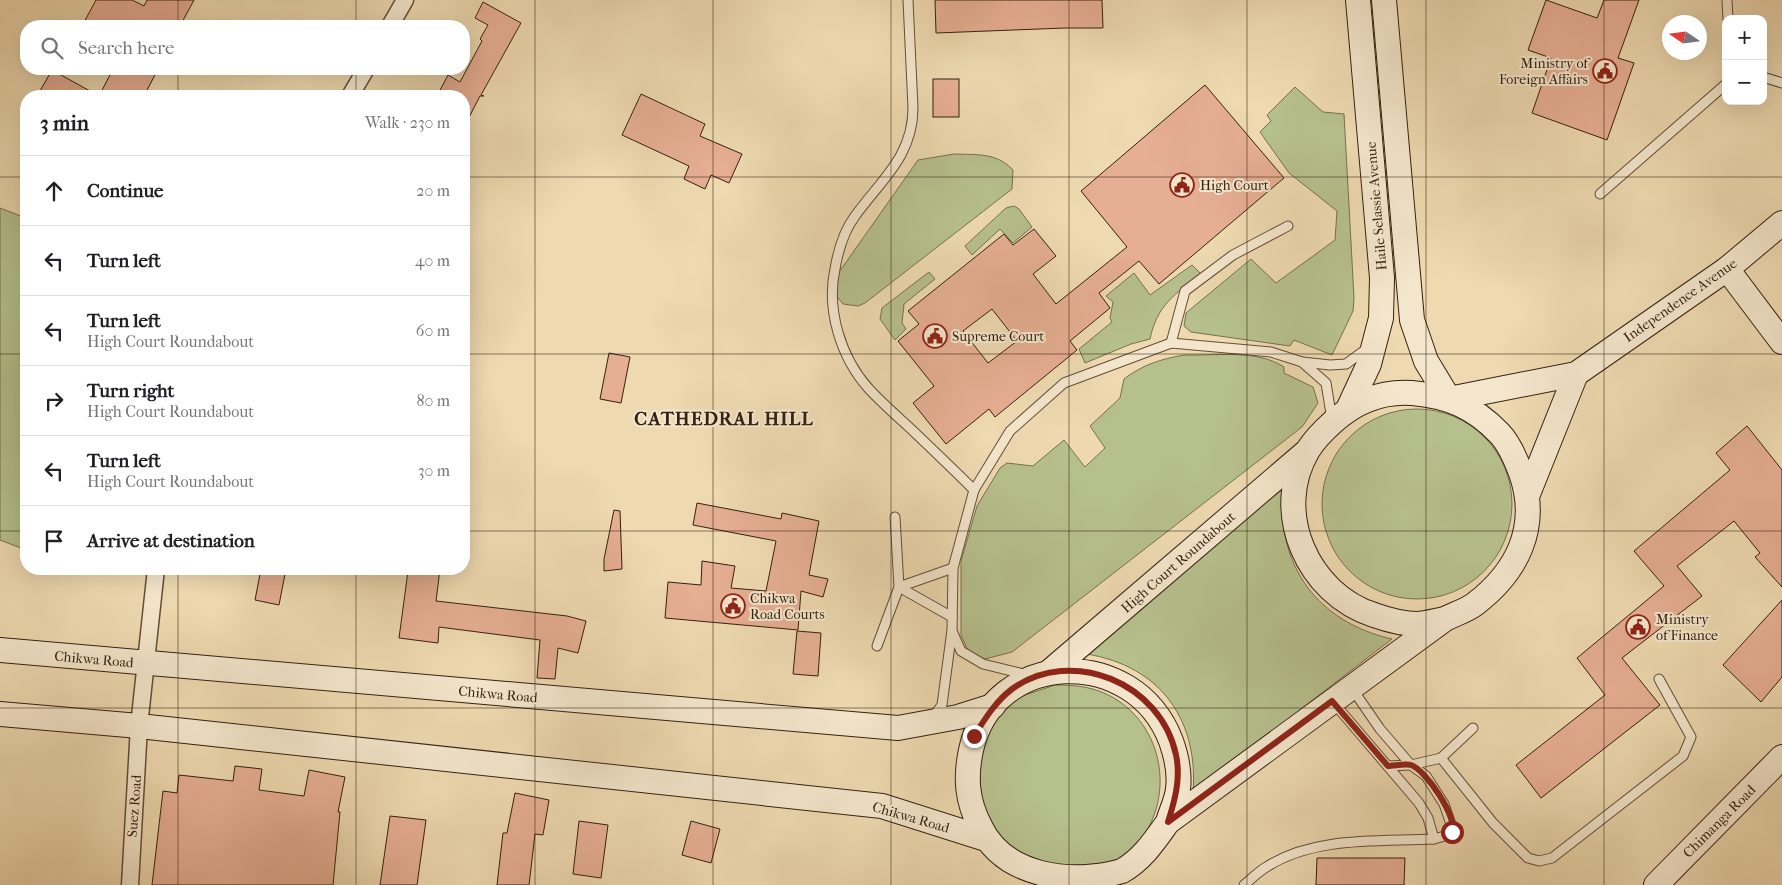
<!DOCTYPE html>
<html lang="en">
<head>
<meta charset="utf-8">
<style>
	:root { --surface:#fff; --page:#f2f2f2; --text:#202124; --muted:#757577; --line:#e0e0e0 }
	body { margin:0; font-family:"IM FELL French Canon",serif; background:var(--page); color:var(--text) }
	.controls { position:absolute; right:15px; top:15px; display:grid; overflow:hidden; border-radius:10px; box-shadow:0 5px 20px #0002 }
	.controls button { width:45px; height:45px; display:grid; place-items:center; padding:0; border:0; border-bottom:1px solid var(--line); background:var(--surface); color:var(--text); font:25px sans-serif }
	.compass { position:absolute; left:1662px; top:15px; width:45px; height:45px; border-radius:50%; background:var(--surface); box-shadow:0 5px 20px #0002; rotate:283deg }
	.stop { position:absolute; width:15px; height:15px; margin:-11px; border:4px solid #8f2418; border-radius:50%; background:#fff }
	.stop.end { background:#8f2418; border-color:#fff; box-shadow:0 1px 5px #0008 }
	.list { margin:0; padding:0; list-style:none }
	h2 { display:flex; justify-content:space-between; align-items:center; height:65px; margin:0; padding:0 20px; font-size:21px }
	h2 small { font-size:16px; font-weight:400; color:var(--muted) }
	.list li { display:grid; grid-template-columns:32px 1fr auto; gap:15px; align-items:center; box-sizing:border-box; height:70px; padding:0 20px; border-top:1px solid var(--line) }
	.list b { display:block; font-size:19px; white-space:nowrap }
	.list p { margin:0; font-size:16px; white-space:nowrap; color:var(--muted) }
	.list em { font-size:16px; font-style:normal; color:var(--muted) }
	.icon { flex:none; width:28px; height:28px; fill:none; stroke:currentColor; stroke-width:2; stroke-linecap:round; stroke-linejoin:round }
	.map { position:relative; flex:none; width:1782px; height:885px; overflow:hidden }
	.search { position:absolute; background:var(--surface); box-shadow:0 5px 20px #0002; left:20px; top:20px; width:450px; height:55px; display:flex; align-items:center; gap:12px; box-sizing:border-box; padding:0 18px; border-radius:20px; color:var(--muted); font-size:19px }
	.panel { position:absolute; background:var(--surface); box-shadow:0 5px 20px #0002; left:20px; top:90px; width:450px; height:485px; border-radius:20px }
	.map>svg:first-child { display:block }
	.green { fill:#b6c08d; stroke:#76704f }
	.building { fill:#e6ae93; stroke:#352011; fill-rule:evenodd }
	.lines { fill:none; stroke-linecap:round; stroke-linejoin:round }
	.lane-casing { stroke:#634e39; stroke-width:11 }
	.street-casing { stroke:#634e39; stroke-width:19 }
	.secondary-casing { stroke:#352011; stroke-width:26 }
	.lane { stroke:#f4e6cc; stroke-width:9 }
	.street { stroke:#f4e6cc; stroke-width:16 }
	.secondary { stroke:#f4e6cc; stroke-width:24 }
	.route { stroke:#8f2418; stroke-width:6 }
	.grid { fill:none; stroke:#352011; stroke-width:1; stroke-opacity:0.55 }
	.labels { text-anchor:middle; stroke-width:4; stroke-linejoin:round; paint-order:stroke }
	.poi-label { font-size:14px; fill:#352011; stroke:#f4e6cc; text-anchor:start }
	.street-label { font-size:14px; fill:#352011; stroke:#f4e6cc }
	.district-label { font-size:19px; font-weight:bold; letter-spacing:1px; fill:#352011; stroke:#f4e6cc }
</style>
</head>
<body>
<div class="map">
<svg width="1782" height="885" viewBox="0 0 1782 885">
	<rect width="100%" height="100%" fill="#eed9b0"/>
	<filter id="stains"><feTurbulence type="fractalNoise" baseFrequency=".004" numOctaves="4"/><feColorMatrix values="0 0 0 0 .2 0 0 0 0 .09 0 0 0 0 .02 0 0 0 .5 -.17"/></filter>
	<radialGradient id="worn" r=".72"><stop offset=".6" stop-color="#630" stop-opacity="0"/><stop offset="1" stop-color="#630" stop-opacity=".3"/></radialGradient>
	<g class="green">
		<polygon points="1295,87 1323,112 1344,114 1354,298 1353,311 1332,355 1294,340 1290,346 1191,332 1184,326 1186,313 1251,259 1276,283 1335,240 1337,211 1289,173 1260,132 1271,121 1267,115"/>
		<path d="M954 154C976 155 996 152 1013 170L1012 189 865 303 858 306 843 304 835 294 837 275 918 160Z"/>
		<polygon points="1014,206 1019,209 1032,227 1013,243 1000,229 972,255 965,246 1006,208"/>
		<polygon points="0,208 26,218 26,550 0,540"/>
		<path d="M1192 265 1201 274C1175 294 1157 305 1150 339L1131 344 1085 363 1079 349 1112 322 1110 318 1113 302 1106 296 1134 273 1150 295Z"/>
		<polygon points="929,272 935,279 904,304 902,323 906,329 895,340 880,319 882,308"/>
		<path d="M1184 355C1215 356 1257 349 1284 367V373L1313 387 1318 403 1302 427 1012 652 985 659 969 653 961 635V561L977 506 1000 468 1007 463 1033 466 1064 440 1085 467 1105 448 1090 426 1120 398 1124 379C1142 365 1161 359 1184 355Z"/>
		<circle cx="1417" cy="504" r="95"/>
		<path d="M1283 489C1276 565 1317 622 1392 639L1193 792C1199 716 1156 662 1079 653Z"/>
		<path d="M1055 685C1072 685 1088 686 1104 693 1162 718 1178 795 1138 843 1129 854 1115 866 1101 870 1087 873 1045 869 1029 869L978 818 976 748 1007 705 1022 696Z"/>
	</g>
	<g class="building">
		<polygon points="96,0 132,0 144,6 147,0 194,0 180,26 82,26"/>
		<polygon points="935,0 1102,0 1103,28 1065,28 936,33"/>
		<polygon points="1546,0 1597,18 1604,0 1639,0 1618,58 1634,63 1607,140 1532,113 1551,58 1528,50"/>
		<polygon points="483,2 521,23 481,95 484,96 480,96 464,127 464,96 437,96 448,75 460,82 482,41 480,39 488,25 475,18"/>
		<polygon points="113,69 158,69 144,96 37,96 52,70 99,96"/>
		<rect x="933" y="79" width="26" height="38"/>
		<path d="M1205 85 1284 178 1159 284 1139 261 1099 293 1110 308 1070 341 1077 350 995 417 989 409 946 444 913 403 934 386 898 341 919 324 908 311 1004 234 1013 245 1034 229 1056 256 1033 274 1056 304 1127 247 1081 191ZM992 309 1017 341 988 363 963 331Z"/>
		<polygon points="641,94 705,124 700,136 742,154 729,183 711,175 705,189 684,179 689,166 622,135"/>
		<polygon points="609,353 630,357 621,403 600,399"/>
		<polygon points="1747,426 1782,470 1782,587 1755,557 1760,553 1734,521 1677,566 1702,596 1622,658 1660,705 1541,798 1516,765 1605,695 1577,658 1664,586 1634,551 1730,470 1716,453"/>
		<polygon points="697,503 781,519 782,513 819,521 809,575 828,579 823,597 801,591 798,630 665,618 668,582 701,585 702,561 735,566 731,588 766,591 776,541 693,525"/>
		<polygon points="614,510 620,511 622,569 604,571 604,559"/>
		<polygon points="261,569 286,569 279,605 255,600"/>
		<polygon points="420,569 440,569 436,601 567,616 586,621 578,653 558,648 555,679 537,678 540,640 439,627 438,643 399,638 408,571 420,572"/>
		<polygon points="1782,600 1782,677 1761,702 1723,665"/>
		<polygon points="797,631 821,633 818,676 793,674"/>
		<polygon points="235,766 262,769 259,790 304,796 309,770 345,777 338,812 340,812 333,885 152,885 163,791 177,793 179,775 233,781"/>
		<polygon points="515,793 549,800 543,835 535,834 529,885 497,885 503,833 507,833"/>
		<polygon points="390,816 426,820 417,885 380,885"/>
		<polygon points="579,821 608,825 601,878 573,874"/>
		<polygon points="691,821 720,829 711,863 682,855"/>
		<polygon points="1317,858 1405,858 1404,885 1316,885"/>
	</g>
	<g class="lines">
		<g class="lane-casing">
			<g id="lane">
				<path d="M908 0 913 108C913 156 881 180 855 216 844 231 838 251 835 269 826 310 841 358 869 389 882 403 897 416 911 429 932 449 953 469 974 490"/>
				<polyline points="1727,0 1728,19"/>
				<polyline points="1763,77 1782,83"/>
				<polyline points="1600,194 1726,84"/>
				<polyline points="1171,343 1185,291 1233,255 1288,226"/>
				<polyline points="1302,362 1326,383 1332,420"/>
				<polyline points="952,617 899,587 953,568"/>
				<polyline points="952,631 961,651 983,664 1028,675"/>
				<polyline points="877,646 899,587 895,517"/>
				<polyline points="1333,702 1419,803 1428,818 1434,839"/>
				<polyline points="932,718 942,705 952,630 953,568 974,490 1010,431 1064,383 1171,343 1271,352 1302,362 1330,365 1346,364 1368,348"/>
				<polyline points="1441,758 1493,823 1528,858 1539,861 1552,858 1683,756 1691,737 1659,679"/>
				<polyline points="1388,766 1411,765 1441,758 1473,728"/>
				<path d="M1244 885C1251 879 1259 871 1268 866 1316 836 1380 842 1434 839L1448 835 1453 830 1444 804 1426 776 1411 765 1380 729 1351 687"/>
			</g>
		</g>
		<g class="street-casing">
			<g id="street">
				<polyline points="390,26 405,0"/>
				<polyline points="350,96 366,69"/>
				<polyline points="130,885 139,726 156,569"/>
			</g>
		</g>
		<g class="secondary-casing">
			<g id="secondary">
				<polyline points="1384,0 1412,320 1426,361 1449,399"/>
				<polyline points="1727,269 1782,342"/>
				<polyline points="1449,399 1576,374 1727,269 1782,223"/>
				<polyline points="1349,407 1369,364 1381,318 1382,278 1358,0"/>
				<polyline points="1528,494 1576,374"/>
				<polyline points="0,650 898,728 958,717 993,706"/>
				<polyline points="1048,673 1305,453"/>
				<polyline points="0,714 139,726 882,806 986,839"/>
				<path d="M1168 822C1171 811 1177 800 1178 789 1180 773 1176 755 1171 741 1134 644 993 649 971 750 965 778 967 801 980 826 1004 878 1073 885 1122 871 1143 859 1155 840 1168 822L1445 619C1454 614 1466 611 1475 604 1517 572 1539 528 1522 476 1517 462 1510 444 1499 433 1474 407 1448 396 1412 393 1382 391 1356 401 1333 422 1324 430 1315 439 1308 450 1271 512 1308 594 1374 615 1388 620 1404 624 1418 624 1427 623 1436 621 1445 619"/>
				<polyline points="1656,885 1782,757"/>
			</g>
		</g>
		<use href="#lane" class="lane"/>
		<use href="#street" class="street"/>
		<use href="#secondary" class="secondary"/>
	</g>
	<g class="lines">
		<path class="route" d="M974 736C985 719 995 702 1012 689 1072 646 1161 683 1176 755 1181 778 1175 800 1168 822L1332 701 1388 766C1394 766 1405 763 1411 765 1426 770 1458 818 1452 832"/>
	</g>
	<path class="grid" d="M178 0V26M356 0V26M535 0V885M713 0V885M891 0V885M1069 0V885M1247 0V885M1426 0V885M1604 0V885M178 69V96M356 69V96M0 177H26M464 177H1782M0 354H26M464 354H1782M0 531H26M464 531H1782M178 569V885M356 569V885M0 708H1782"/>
	<defs>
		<g id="civic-ring" transform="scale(1.25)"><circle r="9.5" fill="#f4e6cc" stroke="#8f2418" stroke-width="1.5"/><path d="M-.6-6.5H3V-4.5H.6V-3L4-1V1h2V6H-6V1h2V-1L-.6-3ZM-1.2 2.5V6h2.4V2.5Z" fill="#8f2418"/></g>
	</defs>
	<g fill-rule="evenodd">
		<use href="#civic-ring" x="1605" y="71"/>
		<use href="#civic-ring" x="1182" y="185"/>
		<use href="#civic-ring" x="935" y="336"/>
		<use href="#civic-ring" x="733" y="606"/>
		<use href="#civic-ring" x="1638" y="627"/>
	</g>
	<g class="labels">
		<g class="poi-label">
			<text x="1588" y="68" text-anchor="end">Ministry of<tspan x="1588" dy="16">Foreign Affairs</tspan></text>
			<text x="1200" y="190">High Court</text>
			<text x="952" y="341">Supreme Court</text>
			<text x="750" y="603">Chikwa<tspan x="750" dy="16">Road Courts</tspan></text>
			<text x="1656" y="624">Ministry<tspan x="1656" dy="16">of Finance</tspan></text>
		</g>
		<g class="street-label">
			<text transform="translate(1376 206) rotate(-95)" y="5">Haile Selassie Avenue</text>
			<text transform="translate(1680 300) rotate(-35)" y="5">Independence Avenue</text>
			<text transform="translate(1178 562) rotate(-41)" y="5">High Court Roundabout</text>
			<text transform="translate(94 659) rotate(5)" y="5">Chikwa Road</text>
			<text transform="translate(498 694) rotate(5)" y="5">Chikwa Road</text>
			<text transform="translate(134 806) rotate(-86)" y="5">Suez Road</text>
			<text transform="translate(911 817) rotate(16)" y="5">Chikwa Road</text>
			<text transform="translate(1719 821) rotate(-45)" y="5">Chimanga Road</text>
		</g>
		<g class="district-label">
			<text x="724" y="425">CATHEDRAL HILL</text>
		</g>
	</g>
	<rect width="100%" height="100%" filter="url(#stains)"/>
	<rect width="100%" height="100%" fill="url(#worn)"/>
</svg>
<div class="controls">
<button>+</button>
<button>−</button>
</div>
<svg class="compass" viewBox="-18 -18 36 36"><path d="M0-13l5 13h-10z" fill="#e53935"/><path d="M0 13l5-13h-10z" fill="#757577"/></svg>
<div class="stop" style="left:1452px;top:832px"></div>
<div class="stop end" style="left:974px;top:736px"></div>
<div class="search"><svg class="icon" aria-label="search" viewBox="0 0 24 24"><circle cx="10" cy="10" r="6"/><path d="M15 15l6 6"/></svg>Search here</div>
<section class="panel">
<h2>3 min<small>Walk · 230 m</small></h2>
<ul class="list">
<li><svg class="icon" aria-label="ahead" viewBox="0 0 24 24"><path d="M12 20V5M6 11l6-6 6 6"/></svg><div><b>Continue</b></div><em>20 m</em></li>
<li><svg class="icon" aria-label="left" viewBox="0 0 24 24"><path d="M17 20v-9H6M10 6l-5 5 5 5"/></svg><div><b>Turn left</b></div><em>40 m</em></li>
<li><svg class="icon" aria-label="left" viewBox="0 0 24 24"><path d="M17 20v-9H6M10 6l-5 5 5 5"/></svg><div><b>Turn left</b><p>High Court Roundabout</p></div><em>60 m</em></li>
<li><svg class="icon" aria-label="right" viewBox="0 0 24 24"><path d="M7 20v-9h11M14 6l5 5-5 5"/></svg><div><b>Turn right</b><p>High Court Roundabout</p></div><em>80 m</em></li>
<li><svg class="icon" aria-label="left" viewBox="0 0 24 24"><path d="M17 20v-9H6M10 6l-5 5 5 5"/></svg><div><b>Turn left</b><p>High Court Roundabout</p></div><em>30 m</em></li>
<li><svg class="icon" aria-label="arrive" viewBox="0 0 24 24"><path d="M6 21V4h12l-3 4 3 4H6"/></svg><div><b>Arrive at destination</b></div></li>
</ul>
</section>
</div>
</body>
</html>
